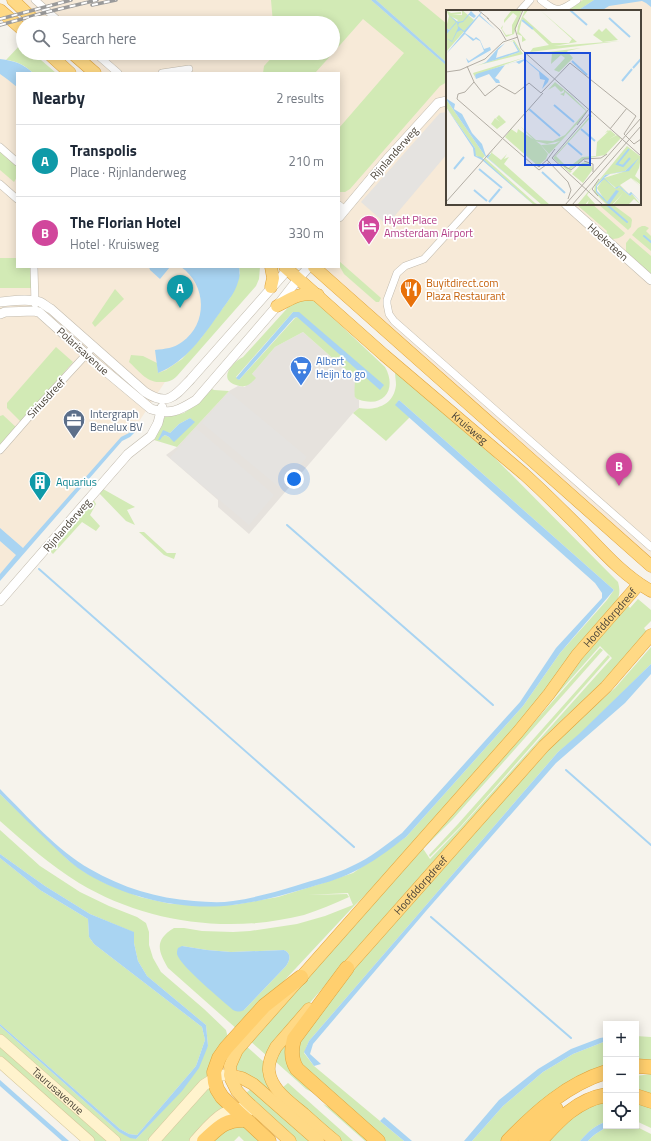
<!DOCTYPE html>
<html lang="en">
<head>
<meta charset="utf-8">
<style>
	:root { --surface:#fff; --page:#f2f2f3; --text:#1f2937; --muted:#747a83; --line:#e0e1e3; --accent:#7c3aed }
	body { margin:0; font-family:"Titillium Web",sans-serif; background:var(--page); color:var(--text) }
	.controls { position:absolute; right:12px; bottom:12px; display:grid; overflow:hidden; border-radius:0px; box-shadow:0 2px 10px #0003 }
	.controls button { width:36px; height:36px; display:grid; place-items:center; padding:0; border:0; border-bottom:1px solid var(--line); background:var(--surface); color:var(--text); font:20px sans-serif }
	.you { position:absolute; left:294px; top:479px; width:14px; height:14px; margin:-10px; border:3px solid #fff; border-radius:50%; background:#1a73e8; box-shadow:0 0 0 6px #1a73e833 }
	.badge { display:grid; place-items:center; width:26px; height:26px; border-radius:50%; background:var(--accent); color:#fff; font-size:13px; font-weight:700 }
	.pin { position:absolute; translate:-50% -33px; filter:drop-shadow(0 1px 2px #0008) }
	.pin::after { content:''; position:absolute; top:21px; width:14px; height:12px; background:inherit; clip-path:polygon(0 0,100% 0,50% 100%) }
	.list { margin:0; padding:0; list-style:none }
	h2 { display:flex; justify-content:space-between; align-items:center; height:52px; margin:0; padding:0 16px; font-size:17px }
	h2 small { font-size:13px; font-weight:400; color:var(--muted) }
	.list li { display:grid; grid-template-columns:26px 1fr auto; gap:12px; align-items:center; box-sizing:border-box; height:72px; padding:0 16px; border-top:1px solid var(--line) }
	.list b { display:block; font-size:15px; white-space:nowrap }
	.list p { margin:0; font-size:13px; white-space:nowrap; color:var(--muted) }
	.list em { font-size:13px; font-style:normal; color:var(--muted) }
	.icon { flex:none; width:22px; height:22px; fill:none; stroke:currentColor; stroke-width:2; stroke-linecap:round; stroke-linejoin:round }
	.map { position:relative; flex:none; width:651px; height:1141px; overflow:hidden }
	.search { position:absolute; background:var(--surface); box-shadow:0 2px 10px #0003; left:16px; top:16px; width:324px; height:44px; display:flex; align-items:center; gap:10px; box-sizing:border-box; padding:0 14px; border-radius:22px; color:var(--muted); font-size:15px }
	.panel { position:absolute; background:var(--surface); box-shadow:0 2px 10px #0003; left:16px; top:72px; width:324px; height:196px; border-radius:0px }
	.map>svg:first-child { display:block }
	.commercial { fill:#f7ead8; fill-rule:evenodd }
	.industrial { fill:#e6e2dd }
	.green { fill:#d2eab5; fill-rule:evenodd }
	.parking { fill:#e5e3e0 }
	.water { fill:#a9d4f2 }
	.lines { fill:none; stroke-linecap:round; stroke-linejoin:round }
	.stream { stroke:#a9d4f2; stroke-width:2 }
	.minor-casing { stroke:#c2bbae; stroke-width:8 }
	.tertiary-casing { stroke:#c2bbae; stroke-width:10 }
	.secondary-casing { stroke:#d6c79b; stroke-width:12 }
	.trunk-casing { stroke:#e0a43c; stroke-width:13 }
	.motorway-casing { stroke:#e0a43c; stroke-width:15 }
	.minor { stroke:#fff; stroke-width:7 }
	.tertiary { stroke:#fff; stroke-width:9 }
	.secondary { stroke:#fff3cd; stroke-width:11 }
	.trunk { stroke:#ffd985; stroke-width:12 }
	.motorway { stroke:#ffcf6e; stroke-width:14 }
	.rail-casing { stroke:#9a9a9a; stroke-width:3.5 }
	.rail { stroke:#fff; stroke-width:2; stroke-dasharray:6; stroke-linecap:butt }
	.labels { text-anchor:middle; stroke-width:3.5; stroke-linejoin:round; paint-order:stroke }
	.street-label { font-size:11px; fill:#4b4439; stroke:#fff }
	.hotel-label { font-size:11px; fill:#b23c85; stroke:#fff; text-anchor:start }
	.food-label { font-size:11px; fill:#c56008; stroke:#fff; text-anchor:start }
	.shop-label { font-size:11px; fill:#366cbe; stroke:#fff; text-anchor:start }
	.service-label { font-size:11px; fill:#4e5e75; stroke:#fff; text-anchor:start }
	.culture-label { font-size:11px; fill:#0d838f; stroke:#fff; text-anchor:start }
	.inset-river { fill:none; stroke:#a9d4f2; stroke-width:2 }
	.inset-road { fill:none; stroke:#b2ada4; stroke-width:1 }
	.view { fill:#1d4ed8; fill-opacity:0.15; stroke:#1d4ed8; stroke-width:2 }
	.inset-edge { fill:none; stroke:#4b4439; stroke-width:2 }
</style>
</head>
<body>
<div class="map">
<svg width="651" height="1141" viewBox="0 0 651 1141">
	<rect width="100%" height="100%" fill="#f6f3ec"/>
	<g class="commercial">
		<path d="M7 0H651V574L304 267H339V73H88L66 53H333V23H32ZM447 11H640V204H447Z"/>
		<polygon points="0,69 17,76 17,267 202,267 220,298 138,423 0,578"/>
	</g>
	<polygon class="industrial" points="303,332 355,378 356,387 355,394 355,397 359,400 359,408 353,413 249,534 218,507 218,500 166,455 177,447 229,391 238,386 245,387 252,374 275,347"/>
	<g class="green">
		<polygon points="271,0 371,0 447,66 447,82 440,86 350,189 345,192 339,192 339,128 404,53 363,19 333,53 333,23 273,23"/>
		<polygon points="376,0 418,0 447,24 447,63"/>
		<polygon points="583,0 594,0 577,11 567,11"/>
		<path d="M22 43 23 44V53H33L56 73H33C26 66 17 61 6 60Z"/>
		<polygon points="276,53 333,53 315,73 263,73 264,66"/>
		<polygon points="0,151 17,165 17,177 14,182 0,170"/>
		<path d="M576 204H592L625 233C622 238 616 239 611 239L606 234 607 231Z"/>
		<polygon points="598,204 612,204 631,218 632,220 631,227 628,230"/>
		<polygon points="642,226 645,226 649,228 646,231 651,236 651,251 632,235 638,228"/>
		<polygon points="630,238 651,256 651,275 626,252 626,243"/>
		<polygon points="0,258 17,258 17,267 31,267 31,288 0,288"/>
		<polygon points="339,261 381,298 379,302 376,302 344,274 340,267"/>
		<path d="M239 267H260L259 279 256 286 177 376C171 382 167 382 160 382 147 383 138 370 129 362L131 355 143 356 157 363 158 373 166 370 182 359 201 338 230 298 240 273Z"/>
		<polygon points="115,289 124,299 95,327 92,323"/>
		<path d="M310 299 315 301 385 367C396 386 387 406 364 401 361 400 357 400 355 397 354 396 355 382 355 378L303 332 275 347 252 374 256 378C253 381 250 385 245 386 243 387 239 386 236 385 217 379 233 362 243 357L292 303ZM293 312H299L297 317 295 318 239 380 236 377Z"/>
		<polygon points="56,347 73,362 21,422 7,408 7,403"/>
		<path d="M395 372 493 456 618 582C620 590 620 594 617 601L544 696 388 873 353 907 238 1030 168 968C158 951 154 940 174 928H184L202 931 233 932 250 931 297 924 325 916 353 905 348 893 308 895 347 894 349 897C334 904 319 910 304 915 228 934 146 923 79 883 50 865 25 843 0 821V794L68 860 86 873 107 884 140 897 171 904 233 905 278 897 323 883 353 873 406 837 523 706 560 653 607 600 614 590 399 400 396 405 410 417 386 441 353 413 359 408C376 411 394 405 396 385 396 381 395 376 395 372ZM182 946 207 950 231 952 284 950C292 954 290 960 286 966L244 1010Z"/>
		<path d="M212 389 214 390 229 391 177 447 154 440 162 421 165 417 184 413 196 404ZM190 418 194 422 174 441 169 437 165 435 162 437 166 432 170 433 179 424Z"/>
		<polygon points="3,415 17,428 0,447 0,416"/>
		<polygon points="103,489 135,507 127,510 135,525 126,521 99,493"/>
		<polygon points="93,499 96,504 90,515 100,526 96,531 82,522 53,554 49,550"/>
		<polygon points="139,532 144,532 167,553 176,553 174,559 164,555"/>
		<path d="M638 599 651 610V621L644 628 647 632C630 651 614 671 596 688 576 707 557 724 538 743L278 1039 266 1055 249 1040 626 604 630 608ZM600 646 612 658 461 827 430 859 422 847Z"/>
		<polygon points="651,647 651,664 579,735 558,752 309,1041 304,1053 314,1066 404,1141 382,1141 296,1061 300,1036 342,982 548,747 615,688"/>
		<polygon points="600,648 603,650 453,819 424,848 423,847"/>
		<polygon points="608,655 610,657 461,826 430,857 429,855 458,824"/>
		<polygon points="0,830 40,866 80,892 109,906 137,917 146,923 149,932 149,945 153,958 161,972 204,1009 226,1030 228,1038 209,1074 147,1141 120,1141 0,1035 0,1026 119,1132 136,1139 181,1091 208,1046 206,1025 147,976 138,961 134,943 133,932 90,914 45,886 0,854"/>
		<polygon points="0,858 40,890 88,919 89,937 94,944 202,1027 205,1040 196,1066 137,1135 129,1134 120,1129 0,1024"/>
		<polygon points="636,1036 651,1037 651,1061 636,1063"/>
		<polygon points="288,1037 289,1048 331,1102 306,1089 276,1062 279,1053"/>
		<polygon points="606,1041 606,1068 505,1141 472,1141 503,1106 543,1072 573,1054"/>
		<polygon points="0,1045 109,1141 95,1141 0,1058"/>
		<path d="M245 1045 264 1062 275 1094 272 1096C261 1086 250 1074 235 1069L237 1059Z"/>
		<polygon points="651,1074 651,1099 636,1094 636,1076"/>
		<polygon points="288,1083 353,1141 340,1141 282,1088"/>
		<path d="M209 1086 225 1106C210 1115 200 1128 189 1141H158Z"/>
		<polygon points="252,1088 313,1141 296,1141 257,1106 245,1094"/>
		<path d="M606 1100V1122C595 1125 588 1132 580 1141H549L578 1112Z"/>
		<polygon points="636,1102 651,1107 651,1128 636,1121"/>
		<polygon points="323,1104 345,1115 374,1141 365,1141"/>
		<polygon points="235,1125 247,1127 262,1141 244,1141 239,1136 234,1141 207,1141"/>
		<path d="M610 1126H635L651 1134V1141H588C594 1134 601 1130 610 1126Z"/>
	</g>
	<g class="parking">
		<polygon points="447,112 447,154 387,225 361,202 440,113"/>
		<polygon points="229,392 307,457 280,488 202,423"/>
		<polygon points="196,428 274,495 249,525 170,458"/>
	</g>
	<g class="water">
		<polygon points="371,0 376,0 447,63 447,66"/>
		<polygon points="594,0 651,0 651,7 646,3 642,1 609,6 601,11 577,11"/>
		<path d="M0 59C15 61 22 63 33 73H17V87L7 79 0 74Z"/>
		<polygon points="149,267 170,267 160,279 150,270"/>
		<path d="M181 267H239C240 272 240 277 238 282 235 293 227 302 221 311 204 335 186 362 158 373L155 350C165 349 174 348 182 342 208 324 207 285 181 267Z"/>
		<polygon points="293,312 299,312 384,385 380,390 297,317 294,318 239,380 236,378"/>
		<path d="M399 400 614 590 560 653 523 706 406 837C389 850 372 863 353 872 338 880 320 884 304 889 281 896 257 902 233 905 185 911 129 899 87 874 74 866 63 856 52 845 34 828 17 811 0 794V789C27 816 58 851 90 869 123 888 156 898 194 901 207 902 220 903 233 901 254 898 275 892 295 886 314 880 334 875 352 866 370 858 386 845 402 833L520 702 556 648 602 598V593L595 583 395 405Z"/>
		<polygon points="190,418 195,422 174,442 169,437 165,435 162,437 160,440 158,440 163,430 170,433 179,424"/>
		<polygon points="131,430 135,432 130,437 122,441 0,581 0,574 16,555 0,541 0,528 23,548 121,437 129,433"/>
		<polygon points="651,664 651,674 625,703 556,763 426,911 313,1044 310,1054 321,1064 314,1066 304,1052 309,1041 558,752 579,734"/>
		<polygon points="0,854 45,886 90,914 134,932 134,943 138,961 147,976 206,1025 208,1046 199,1068 182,1091 136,1139 130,1138 119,1132 0,1026 0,1024 120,1129 129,1134 137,1135 196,1066 205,1040 202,1027 94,944 89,937 88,919 40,890 0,858"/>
		<path d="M182 946 207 950 231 952 284 950C292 954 290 960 286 966L244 1010C240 1012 238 1012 233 1010 222 1000 180 966 177 954 177 952 177 950 178 948Z"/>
		<polygon points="606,1037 606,1041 573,1054 543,1072 503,1106 472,1141 464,1141 499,1100 538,1069 571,1049 600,1038"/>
		<polygon points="0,1080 69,1141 62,1141 0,1086"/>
		<polygon points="384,1117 412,1141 404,1141 380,1121"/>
		<path d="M606 1122V1126H610C601 1130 594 1134 588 1141H580C588 1132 595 1125 606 1122Z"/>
	</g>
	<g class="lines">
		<g class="stream">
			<polyline points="606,204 627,222"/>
			<polyline points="644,236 651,242"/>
			<polyline points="287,525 493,705"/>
			<polyline points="39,569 354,847"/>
			<polyline points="566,770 651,845"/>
			<polyline points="431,917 571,1038"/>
		</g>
		<g class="minor-casing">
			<g id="minor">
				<polyline points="35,0 61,23"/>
				<path d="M541 0C558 14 560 11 577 0"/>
				<polyline points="520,11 530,0"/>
				<polyline points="95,53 118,73"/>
				<polyline points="162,73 189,69"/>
				<polyline points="0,147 17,162"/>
				<polyline points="0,184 17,199"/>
				<polyline points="474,204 424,259 405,266 397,273 387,300 387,304 389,314 394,321 651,547"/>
				<polyline points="339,205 345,210"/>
				<polyline points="34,267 35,304"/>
				<polyline points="0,450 34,411 93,347"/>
			</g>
		</g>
		<g class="tertiary-casing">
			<g id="tertiary">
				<polyline points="566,204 651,280"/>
				<polyline points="339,217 389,157 438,103 447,101"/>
				<path d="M0 302C12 301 28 298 40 302 44 304 47 307 51 309L145 392C168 407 175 396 191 379L290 267"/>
				<path d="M0 314 5 312 34 311 39 312 97 364 151 409C172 415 178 411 196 400L277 306 298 279 309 267"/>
				<polyline points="0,601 128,454 151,436 158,423 162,407"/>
			</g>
		</g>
		<g class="secondary-casing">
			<g id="secondary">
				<path id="s1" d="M0 1040 115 1141"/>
				<polyline points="0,1062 89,1141"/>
				<polyline points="154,1141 204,1085 220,1075 230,1075"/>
				<path d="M195 1141C213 1121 225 1103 255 1110"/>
			</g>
		</g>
		<g class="trunk-casing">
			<g id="trunk">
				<polyline points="13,0 37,23"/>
				<polyline points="0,10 23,30"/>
				<polyline points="48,53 70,73"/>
				<polyline points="72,53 95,73"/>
				<path id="s2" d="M285 267 384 355 524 474C544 492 563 511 582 530 603 552 624 576 651 591"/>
				<polyline points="314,267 651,566"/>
				<polyline points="271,287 273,278 271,267"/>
				<path d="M277 306C293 298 299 292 318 295"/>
				<path id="s3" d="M341 975 544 746 606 687 651 635"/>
				<path d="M309 1009 276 1047C272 1054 268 1062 269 1071 271 1090 291 1103 304 1114 314 1123 324 1132 335 1141"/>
				<polyline points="230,1075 242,1078 253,1084 318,1141"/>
				<path id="s4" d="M290 1141 245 1100 237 1091 231 1079 230 1066 233 1059 237 1050 257 1027 518 732 549 694 577 655 639 584"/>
			</g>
		</g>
		<g class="motorway-casing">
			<g id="motorway">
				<path d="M347 968 294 1039C291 1050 291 1060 297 1069L378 1141"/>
				<polyline points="636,1066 651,1067"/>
				<polyline points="636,1096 651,1101"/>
				<path d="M204 1141C218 1128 225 1119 246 1120"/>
				<polyline points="269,1141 240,1114 222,1097 217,1089 215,1082 214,1072 219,1058 226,1048 264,1006 301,977"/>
				<path d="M508 1141C536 1112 567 1084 606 1072"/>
				<polyline points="525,1141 539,1126 556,1109"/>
				<path d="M540 1141C559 1120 577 1100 606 1095"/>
			</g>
		</g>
		<use href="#minor" class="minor"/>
		<use href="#tertiary" class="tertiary"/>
		<use href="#secondary" class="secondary"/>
		<use href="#trunk" class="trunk"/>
		<use href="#motorway" class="motorway"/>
		<g class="rail-casing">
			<g id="rail">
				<polyline points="92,5 116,0"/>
				<polyline points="0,19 71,0"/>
				<polyline points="0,25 47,12 97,0"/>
			</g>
		</g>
		<use href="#rail" class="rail"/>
	</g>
	<defs>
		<g id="hotel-pin" transform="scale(1.15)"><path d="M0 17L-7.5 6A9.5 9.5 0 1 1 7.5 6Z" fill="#d1479c" stroke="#fff"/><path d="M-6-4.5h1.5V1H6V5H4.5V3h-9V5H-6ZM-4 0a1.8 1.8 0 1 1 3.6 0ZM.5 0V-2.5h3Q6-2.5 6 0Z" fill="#fff"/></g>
		<g id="restaurant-pin" transform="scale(1.15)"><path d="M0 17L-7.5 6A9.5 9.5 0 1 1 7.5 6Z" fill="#e8710a" stroke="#fff"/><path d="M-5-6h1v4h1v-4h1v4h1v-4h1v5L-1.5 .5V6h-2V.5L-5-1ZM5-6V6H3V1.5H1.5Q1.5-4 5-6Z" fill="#fff"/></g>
		<g id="supermarket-pin" transform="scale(1.15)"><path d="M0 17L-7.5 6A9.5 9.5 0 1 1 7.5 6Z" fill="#3f7fe0" stroke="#fff"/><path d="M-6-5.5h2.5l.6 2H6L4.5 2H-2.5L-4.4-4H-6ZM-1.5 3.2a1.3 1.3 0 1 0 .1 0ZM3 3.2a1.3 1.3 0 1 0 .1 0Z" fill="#fff"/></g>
		<g id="office-pin" transform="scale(1.15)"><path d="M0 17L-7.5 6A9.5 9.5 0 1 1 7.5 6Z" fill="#5c6f8a" stroke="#fff"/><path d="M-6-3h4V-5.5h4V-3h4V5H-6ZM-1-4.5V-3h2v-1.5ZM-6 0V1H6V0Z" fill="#fff"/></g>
		<g id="building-pin" transform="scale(1.15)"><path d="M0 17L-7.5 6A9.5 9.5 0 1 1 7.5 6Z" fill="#0f9aa8" stroke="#fff"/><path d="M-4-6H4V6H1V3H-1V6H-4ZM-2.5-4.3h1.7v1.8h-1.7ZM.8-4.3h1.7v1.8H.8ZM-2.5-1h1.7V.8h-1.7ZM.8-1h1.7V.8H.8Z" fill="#fff"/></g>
	</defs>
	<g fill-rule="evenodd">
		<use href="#hotel-pin" x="369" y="226"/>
		<use href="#restaurant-pin" x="411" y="289"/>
		<use href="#supermarket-pin" x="301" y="367"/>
		<use href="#office-pin" x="74" y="420"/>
		<use href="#building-pin" x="40" y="482"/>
	</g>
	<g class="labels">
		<g class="street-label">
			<text transform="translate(394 153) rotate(-49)" y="4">Rijnlanderweg</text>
			<text transform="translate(608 242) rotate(42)" y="4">Hoeksteen</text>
			<text transform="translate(83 351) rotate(42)" y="4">Polarisavenue</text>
			<text transform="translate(46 398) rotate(-47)" y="4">Siriusdreef</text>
			<text dy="4" stroke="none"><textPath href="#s2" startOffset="245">Kruisweg</textPath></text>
			<text transform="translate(67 525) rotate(-49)" y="4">Rijnlanderweg</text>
			<text dy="4" stroke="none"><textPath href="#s4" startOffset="688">Hoofddorpdreef</textPath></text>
			<text dy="4" stroke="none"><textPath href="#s3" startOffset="120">Hoofddorpdreef</textPath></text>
			<text dy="4" stroke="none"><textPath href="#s1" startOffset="77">Taurusavenue</textPath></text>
		</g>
		<g class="hotel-label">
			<text x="384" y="224">Hyatt Place<tspan x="384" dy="13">Amsterdam Airport</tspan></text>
		</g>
		<g class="food-label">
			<text x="426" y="287">Buyitdirect.com<tspan x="426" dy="13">Plaza Restaurant</tspan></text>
		</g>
		<g class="shop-label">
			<text x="316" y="365">Albert<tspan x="316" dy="13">Heijn to go</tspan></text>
		</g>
		<g class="service-label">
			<text x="90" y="418">Intergraph<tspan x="90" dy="13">Benelux BV</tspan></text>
		</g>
		<g class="culture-label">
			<text x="56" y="486">Aquarius</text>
		</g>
	</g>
	<g transform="translate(446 10)">
		<rect width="195" height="195" fill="#f6f3ec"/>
		<path d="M0 0 5 3 15 2V4L6 5H16V1L14 0H16L28 10 0 42V25L12 10 6 7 11 12 3 20 0 18 3 6ZM76 0 68 24 60 27 55 18 57 15 56 19 60 25 66 24V15L71 6 67 3 58 13V10L65 1ZM79 0H82L77 7 106 33H123L126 29 94 0 131 32 108 36 174 31 84 42 87 38 103 35 76 9 73 22 80 30 76 32V26L71 24 72 16ZM160 18 172 30 157 32 147 25 153 19 156 22ZM68 30 77 44 29 56 74 42 67 31 63 32ZM135 38 121 41 127 48 113 62 108 60 119 48 115 45 105 54 106 43 102 42ZM80 47 28 66 30 70 27 63ZM109 72 126 86 141 101 132 113 103 144 95 135 109 134 114 131 101 134 89 131 74 116 90 130 107 131 119 125 140 101 119 82 118 86 114 84 117 83 118 82V80L115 82 109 76 102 80ZM0 89 39 146 36 149 29 145V138L0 97ZM53 105 60 112 51 119 45 114 49 108 54 112 50 108ZM145 105 163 121 159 123 162 120 146 106 110 146 122 158 136 147 150 146 151 132 164 120 170 125 163 129 171 125 175 128 159 145 138 149 125 159H121L126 161 124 163 107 148ZM65 119 71 123 72 119 94 134 102 144 100 149 92 156 59 127ZM181 136 195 147 193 158 189 166 195 171V175L186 168 195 177 185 168 174 175 183 184 185 182 195 191 186 183 184 185 173 176 170 178 158 168 180 161 194 148 179 161 159 165 150 176V182L158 189 151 178 158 168 170 179 173 177 184 186 186 184 195 195 188 189 182 195H167L177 183 166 195H161L148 182 149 175ZM47 140 46 143 55 150 61 144 58 149 63 147 58 154 104 195H96L42 148ZM39 148 89 193 93 195H88L38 151ZM143 152 147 159 137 173 126 164 136 153ZM147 176 141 185 150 195H141L143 190 139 195H131Z" fill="#d2eab5"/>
		<path d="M37 0 34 5 50 20 33 6 19 23 28 29 30 27 34 30 38 39 44 37 45 40 22 53 20 48 23 51 38 41 34 31 30 29 27 31 19 24 0 44 18 22 15 20 11 22 6 32 0 28 6 31 12 18 11 12 0 25V18L3 20 10 12 3 5 12 12 17 11 25 1 30 6 28 8 23 5 17 12 13 13 12 16 18 21ZM63 32H68L74 42 36 54 40 52 52 38 59 33 52 40 50 48 72 41 67 32ZM79 49 103 69 102 72 96 79 99 70 94 69 93 62 79 50 73 54 70 52 59 55 49 68 53 70 54 73H50L43 64 30 69 29 66 30 64ZM0 83 1 89 9 94 8 99 16 104 26 123 36 134 40 146 45 144 42 148 96 195 39 146 0 89ZM0 97 29 138 30 146 35 147 88 195 36 150 28 146 27 138ZM193 148 183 161 164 164 158 168 169 178 173 176 183 184 185 182 195 192 186 184 184 186 173 177 170 179 158 169 151 176V181L157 187 161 192 170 180 173 181 163 195 150 182V176L159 165 179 161Z" fill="#a9d4f2"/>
		<path class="inset-river" d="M124 0 141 15M163 8 184 27M76 10 87 19M126 51 141 65M187 58 195 49M176 71 186 59M108 95 128 112M83 99 114 126M135 119 149 131M122 133 136 145M183 139 171 154 177 156 184 148M8 159 18 147M33 159 56 178M96 162 119 183M28 180 41 191M43 192 54 179"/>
		<path class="inset-road" d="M32 0 43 9M77 0 69 19 75 39 195 146M41 8 54 20 60 30M21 56 28 72 19 82 12 84 11 89 93 160 104 152M0 62 14 60 39 49 57 32 72 27M28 72 39 86 53 75 69 84 83 73 95 83M95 83 124 53 190 106 178 124 188 134 195 129M146 101 106 148 157 195M131 115 142 100M164 119 181 98M109 139 101 150 122 172 125 180 122 189M138 151 147 154V162M89 154 93 157 102 149M118 156 125 160 138 149 155 148 161 144M152 186 146 179 153 169M0 192 97 83M119 195 195 108M126 195 195 116"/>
		<path class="view" d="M79 43H144V155H79Z"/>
		<rect width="195" height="195" class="inset-edge"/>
	</g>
</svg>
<div class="controls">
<button>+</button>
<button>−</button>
<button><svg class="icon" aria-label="locate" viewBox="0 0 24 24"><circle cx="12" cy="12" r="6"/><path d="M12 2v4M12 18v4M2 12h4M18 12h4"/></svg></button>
</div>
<div class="you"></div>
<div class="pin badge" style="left:180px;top:308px;background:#0f9aa8">A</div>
<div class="pin badge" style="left:619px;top:486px;background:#d1479c">B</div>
<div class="search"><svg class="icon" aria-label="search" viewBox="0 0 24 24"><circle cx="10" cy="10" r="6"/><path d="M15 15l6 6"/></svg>Search here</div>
<section class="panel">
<h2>Nearby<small>2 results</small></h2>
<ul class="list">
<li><span class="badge" style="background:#0f9aa8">A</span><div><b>Transpolis</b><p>Place · Rijnlanderweg</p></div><em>210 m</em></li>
<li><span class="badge" style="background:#d1479c">B</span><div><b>The Florian Hotel</b><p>Hotel · Kruisweg</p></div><em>330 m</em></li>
</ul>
</section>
</div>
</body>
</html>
